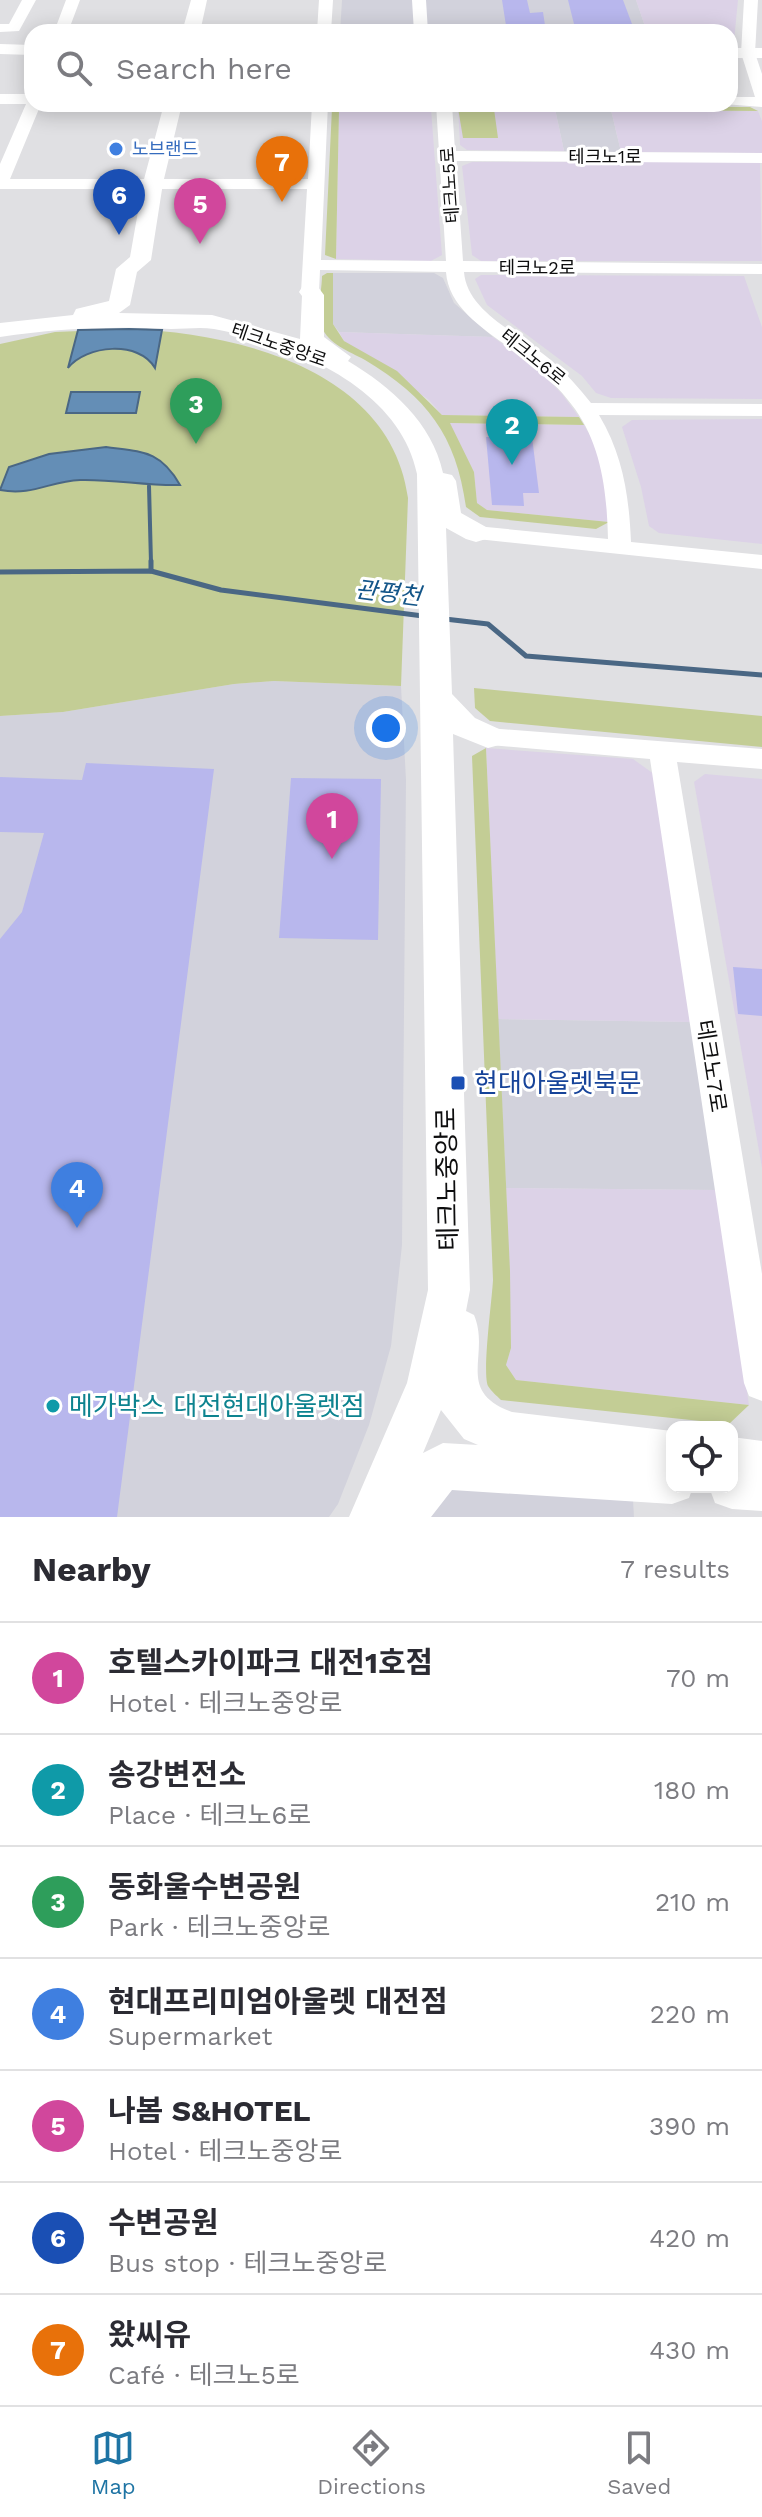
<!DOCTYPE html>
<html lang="en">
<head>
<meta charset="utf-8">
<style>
	:root { --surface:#fff; --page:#f2f2f3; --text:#2b2b33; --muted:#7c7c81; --line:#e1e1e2; --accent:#1e74a4 }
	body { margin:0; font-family:"Work Sans","Noto Sans KR",sans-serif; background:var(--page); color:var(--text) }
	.controls { position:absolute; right:24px; bottom:24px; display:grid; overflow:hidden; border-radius:16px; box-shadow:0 4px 20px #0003 }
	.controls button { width:72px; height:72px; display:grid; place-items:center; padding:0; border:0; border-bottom:2px solid var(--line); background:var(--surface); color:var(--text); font:40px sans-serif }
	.you { position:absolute; left:386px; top:728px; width:28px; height:28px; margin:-20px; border:6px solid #fff; border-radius:50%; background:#1a73e8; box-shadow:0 0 0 12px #1a73e833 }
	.badge { display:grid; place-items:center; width:52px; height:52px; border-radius:50%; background:var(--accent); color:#fff; font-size:26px; font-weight:700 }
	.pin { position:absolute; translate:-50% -66px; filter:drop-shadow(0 2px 4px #0008) }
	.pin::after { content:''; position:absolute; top:42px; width:28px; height:24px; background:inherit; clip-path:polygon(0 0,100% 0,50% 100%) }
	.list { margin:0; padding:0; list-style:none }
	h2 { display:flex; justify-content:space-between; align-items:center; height:104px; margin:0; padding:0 32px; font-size:34px }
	h2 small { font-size:26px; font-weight:400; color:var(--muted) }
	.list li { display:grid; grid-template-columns:52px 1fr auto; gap:24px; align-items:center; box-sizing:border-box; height:112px; padding:0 32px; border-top:2px solid var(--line) }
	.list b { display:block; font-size:30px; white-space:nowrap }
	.list p { margin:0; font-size:26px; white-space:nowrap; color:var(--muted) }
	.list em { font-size:26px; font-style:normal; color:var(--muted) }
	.icon { flex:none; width:44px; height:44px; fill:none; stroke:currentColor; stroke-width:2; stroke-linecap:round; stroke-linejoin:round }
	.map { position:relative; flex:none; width:762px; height:1517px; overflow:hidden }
	.search { position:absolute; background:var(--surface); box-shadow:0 4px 20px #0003; left:24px; right:24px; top:24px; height:88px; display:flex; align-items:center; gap:20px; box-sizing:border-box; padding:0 28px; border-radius:24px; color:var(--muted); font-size:30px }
	.sheet { height:888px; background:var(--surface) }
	nav { display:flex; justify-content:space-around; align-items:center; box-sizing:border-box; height:112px; border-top:2px solid var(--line); background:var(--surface); font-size:22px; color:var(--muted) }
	nav a { display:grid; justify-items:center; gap:4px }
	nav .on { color:var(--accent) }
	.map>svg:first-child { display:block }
	.built { fill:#d2d2dc }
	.industrial { fill:#dcd2e7 }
	.green { fill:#c3cd95 }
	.water { fill:#648eb6; stroke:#4a6784; stroke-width:2 }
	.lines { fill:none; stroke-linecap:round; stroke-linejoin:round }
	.stream-far1 { stroke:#4a6784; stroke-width:4 }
	.stream { stroke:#4a6784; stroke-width:5 }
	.building { fill:#b8b7ed }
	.minor { fill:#fff; fill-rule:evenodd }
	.major { fill:#fff; fill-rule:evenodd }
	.shop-dot { fill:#3f7fe0; stroke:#fff; stroke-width:3 }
	.transit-dot { fill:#1a4fb4; stroke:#fff; stroke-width:3 }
	.culture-dot { fill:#0f9aa8; stroke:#fff; stroke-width:3 }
	.labels { text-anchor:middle; stroke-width:6; stroke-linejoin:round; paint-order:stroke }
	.far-shop-label { font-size:18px; fill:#366cbe; stroke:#fff; text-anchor:start }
	.far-street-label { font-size:18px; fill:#0d0d0e; stroke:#fff }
	.street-label { font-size:22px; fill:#0d0d0e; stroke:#fff }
	.water-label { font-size:24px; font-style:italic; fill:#135588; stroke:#fff }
	.near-transit-label { font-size:26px; fill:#164399; stroke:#fff; text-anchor:start }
	.near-street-label { font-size:26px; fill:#0d0d0e; stroke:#fff }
	.near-culture-label { font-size:26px; fill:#0d838f; stroke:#fff; text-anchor:start }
</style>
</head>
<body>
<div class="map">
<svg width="762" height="1517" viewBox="0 0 762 1517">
	<rect width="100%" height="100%" fill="#e0e0e3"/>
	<g class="built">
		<polygon points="342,0 636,0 647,32 340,32"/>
		<polygon points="555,109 611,110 621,152 564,151"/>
		<polygon points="333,273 434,273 443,278 454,303 493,337 339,332 333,324"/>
		<polygon points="274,681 401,686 406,780 402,1245 391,1346 369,1425 338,1504 329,1517 0,1517 0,716 63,712 234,684"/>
		<polygon points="498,1019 691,1022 717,1190 506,1188"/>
		<polygon points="446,1487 633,1499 634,1517 425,1517"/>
	</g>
	<g class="industrial">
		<polygon points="636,0 738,0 734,41 730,42 730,32 647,32"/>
		<polygon points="346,107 431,108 442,255 431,261 336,259 339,110"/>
		<polygon points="458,108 555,109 564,151 467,150 460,145"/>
		<polygon points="611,110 758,111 762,121 762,153 621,152"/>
		<polygon points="760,161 762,261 481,261 472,255 462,166 472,162"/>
		<polygon points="481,275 744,276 762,327 762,399 611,398 596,393 582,376 487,305 475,279"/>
		<polygon points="339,332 493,337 541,372 562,394 579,417 442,415 429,400 344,341"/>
		<polygon points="762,419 762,544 659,533 649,526 641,487 622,427 632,420"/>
		<polygon points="448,423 584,425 595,444 604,478 609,522 487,510 477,503 474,472"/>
		<polygon points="486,748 633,759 654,774 691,1022 498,1019"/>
		<polygon points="705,774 762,779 762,1168 694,782"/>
		<polygon points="506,1188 717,1190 749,1405 516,1380 506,1365 511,1348"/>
	</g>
	<g class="green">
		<polygon points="341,104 431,108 346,107 339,110 336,259 325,255 332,108"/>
		<polygon points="465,106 750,107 758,111 494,109 498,138 463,138 458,108"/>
		<path d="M327 273H333V324L344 341 397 371 442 415 579 417 584 425 450 423 474 472 477 503 487 510 609 522 596 529 480 517 466 507C456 435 427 397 365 360 349 351 329 345 321 326 316 314 322 290 322 276Z"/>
		<path d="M129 329C238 333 391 370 408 498L401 686 274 681 234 684 63 712 0 716V344L55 332Z"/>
		<polygon points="474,688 762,716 762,747 490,721 475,708"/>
		<path d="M486 748 510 1271 511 1348 506 1365 516 1380 749 1405 729 1424 501 1400C497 1396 491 1391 488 1386 482 1373 492 1300 493 1280L472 756Z"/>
	</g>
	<g class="water">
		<path d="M129 329 162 330 155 368C139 340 86 345 68 368L78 330Z"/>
		<polygon points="71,392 140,392 136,413 66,413"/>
		<path d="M106 447C142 452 160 450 180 485 146 486 114 479 80 480 50 481 33 496 0 490L9 467 49 454Z"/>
	</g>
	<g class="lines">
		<polyline class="stream-far1" points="149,486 151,563"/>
		<g class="stream">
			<polyline points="151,561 151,571"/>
			<polyline points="0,572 151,571 221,590 423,616"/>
			<polyline points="445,619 488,624 526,656 762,675"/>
		</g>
	</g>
	<g class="building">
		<polygon points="502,0 527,0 530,13 543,12 546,32 507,32"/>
		<polygon points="568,0 623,0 635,32 576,32"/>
		<polygon points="486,437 532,437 539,493 523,493 524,506 492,505"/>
		<polygon points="86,763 214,769 117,1517 0,1517 0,939 22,912 44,833 0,832 0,777 82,780"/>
		<polygon points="291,778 381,779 378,940 279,938"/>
		<polygon points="733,967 762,969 762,1016 738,1014"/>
	</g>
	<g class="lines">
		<g class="minor">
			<polygon points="22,0 36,0 19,31 0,32 0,24 9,24"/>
			<polygon points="66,0 80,0 68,32 54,32"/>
			<polygon points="319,0 333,0 331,32 317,32"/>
			<polygon points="412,0 426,0 428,32 414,32"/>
			<polygon points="744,0 758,0 755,53 762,74 762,107 724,104 730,104 730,97 755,97 741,53"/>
			<path d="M0 94H32V104H41L10 179H308L312 104H328L321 260 446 261 436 104H452L455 151 762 153V163L456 161 463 261 762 264V274L464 272C467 314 525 336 553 362 567 374 579 388 591 403L762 404V416L599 415C623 455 629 496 631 542L762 555V569L468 538 465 533 468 528 476 526 608 539C607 494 602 447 575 409 564 394 551 380 537 368 506 341 449 317 446 272L320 270 319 292 310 297 304 296 301 292 307 189H0V164L26 104H0Z"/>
			<polygon points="488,728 762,749 762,769 677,762 762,1274 762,1401 749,1396 744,1383 650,759 479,744 475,737 479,730"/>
		</g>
		<g class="major">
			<polygon points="191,0 207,0 200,32 182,32"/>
			<polygon points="0,44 32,45 32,55 0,54"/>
			<rect x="730" y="48" width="32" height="10"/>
			<path d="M164 104H182L163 183 151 260 137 272 130 305 119 313 212 315 300 339 302 296 299 292 302 287H318L324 295V337L351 357 348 361C391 387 432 422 443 473L452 475 456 481 461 513 486 527 490 533 486 539 476 542 466 539 446 528 452 694 475 718 499 729 504 737 499 745 488 748 453 734 470 1290 466 1311 474 1315C491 1355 454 1391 512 1412L672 1431V1487H693L689 1498 672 1504 452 1490 431 1517H349L407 1383 428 1290 417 474C400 388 292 343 214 329 200 327 186 329 171 329 114 326 57 328 0 337V323L73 315 76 309 109 301 116 269 130 257 143 183ZM441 1410 464 1439 478 1445 443 1443 423 1453Z"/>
			<polygon points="732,1437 762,1441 762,1511 732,1509 715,1503 709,1487 732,1487"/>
		</g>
	</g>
	<circle class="shop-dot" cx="116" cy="149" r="8"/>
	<rect class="transit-dot" x="450" y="1075" width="16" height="16" rx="4"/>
	<circle class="culture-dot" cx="53" cy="1406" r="8"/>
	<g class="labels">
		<g class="far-shop-label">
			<text x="132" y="155">노브랜드</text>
		</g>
		<g class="far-street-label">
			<text x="605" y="163">테크노1로</text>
			<text transform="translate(450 185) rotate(-94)" y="6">테크노5로</text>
			<text x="537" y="274">테크노2로</text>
			<text transform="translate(279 345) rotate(19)" y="6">테크노중앙로</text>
			<text transform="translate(533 357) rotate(39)" y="6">테크노6로</text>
		</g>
		<g class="street-label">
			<text transform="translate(712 1066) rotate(81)" y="8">테크노7로</text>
		</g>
		<g class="water-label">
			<text transform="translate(388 593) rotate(7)" y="8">관평천</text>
		</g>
		<g class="near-transit-label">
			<text x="474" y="1092">현대아울렛북문</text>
		</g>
		<g class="near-street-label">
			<text transform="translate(447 1179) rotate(-91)" y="9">테크노중앙로</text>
		</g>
		<g class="near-culture-label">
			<text x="69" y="1415">메가박스 대전현대아울렛점</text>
		</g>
	</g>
</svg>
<div class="controls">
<button><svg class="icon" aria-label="locate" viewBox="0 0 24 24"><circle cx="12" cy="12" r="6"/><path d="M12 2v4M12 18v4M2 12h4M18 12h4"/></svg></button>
</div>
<div class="you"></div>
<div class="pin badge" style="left:332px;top:859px;background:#d1479c">1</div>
<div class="pin badge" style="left:512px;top:465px;background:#0f9aa8">2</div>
<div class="pin badge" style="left:196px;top:444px;background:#2e9e5b">3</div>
<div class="pin badge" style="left:77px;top:1228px;background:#3f7fe0">4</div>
<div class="pin badge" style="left:200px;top:244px;background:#d1479c">5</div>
<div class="pin badge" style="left:119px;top:235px;background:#1a4fb4">6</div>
<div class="pin badge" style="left:282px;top:202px;background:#e8710a">7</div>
<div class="search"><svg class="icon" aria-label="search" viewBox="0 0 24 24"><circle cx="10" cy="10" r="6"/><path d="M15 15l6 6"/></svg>Search here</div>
</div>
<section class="sheet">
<h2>Nearby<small>7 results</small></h2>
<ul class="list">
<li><span class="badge" style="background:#d1479c">1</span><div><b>호텔스카이파크 대전1호점</b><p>Hotel · 테크노중앙로</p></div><em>70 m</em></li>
<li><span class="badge" style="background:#0f9aa8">2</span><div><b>송강변전소</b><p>Place · 테크노6로</p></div><em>180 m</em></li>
<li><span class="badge" style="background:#2e9e5b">3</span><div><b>동화울수변공원</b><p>Park · 테크노중앙로</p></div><em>210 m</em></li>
<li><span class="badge" style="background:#3f7fe0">4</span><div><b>현대프리미엄아울렛 대전점</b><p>Supermarket</p></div><em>220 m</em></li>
<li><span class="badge" style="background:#d1479c">5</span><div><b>나봄 S&amp;HOTEL</b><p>Hotel · 테크노중앙로</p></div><em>390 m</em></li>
<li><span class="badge" style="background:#1a4fb4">6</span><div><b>수변공원</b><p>Bus stop · 테크노중앙로</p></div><em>420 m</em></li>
<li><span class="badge" style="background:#e8710a">7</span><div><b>왔씨유</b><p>Café · 테크노5로</p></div><em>430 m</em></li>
</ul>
</section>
<nav>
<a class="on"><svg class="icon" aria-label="map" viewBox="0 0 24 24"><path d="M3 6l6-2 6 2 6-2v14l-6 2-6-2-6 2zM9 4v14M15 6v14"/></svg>Map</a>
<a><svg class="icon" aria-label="directions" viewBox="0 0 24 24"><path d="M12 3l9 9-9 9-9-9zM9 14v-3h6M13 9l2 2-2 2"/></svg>Directions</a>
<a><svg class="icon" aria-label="saved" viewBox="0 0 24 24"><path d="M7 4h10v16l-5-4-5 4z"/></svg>Saved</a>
</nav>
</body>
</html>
